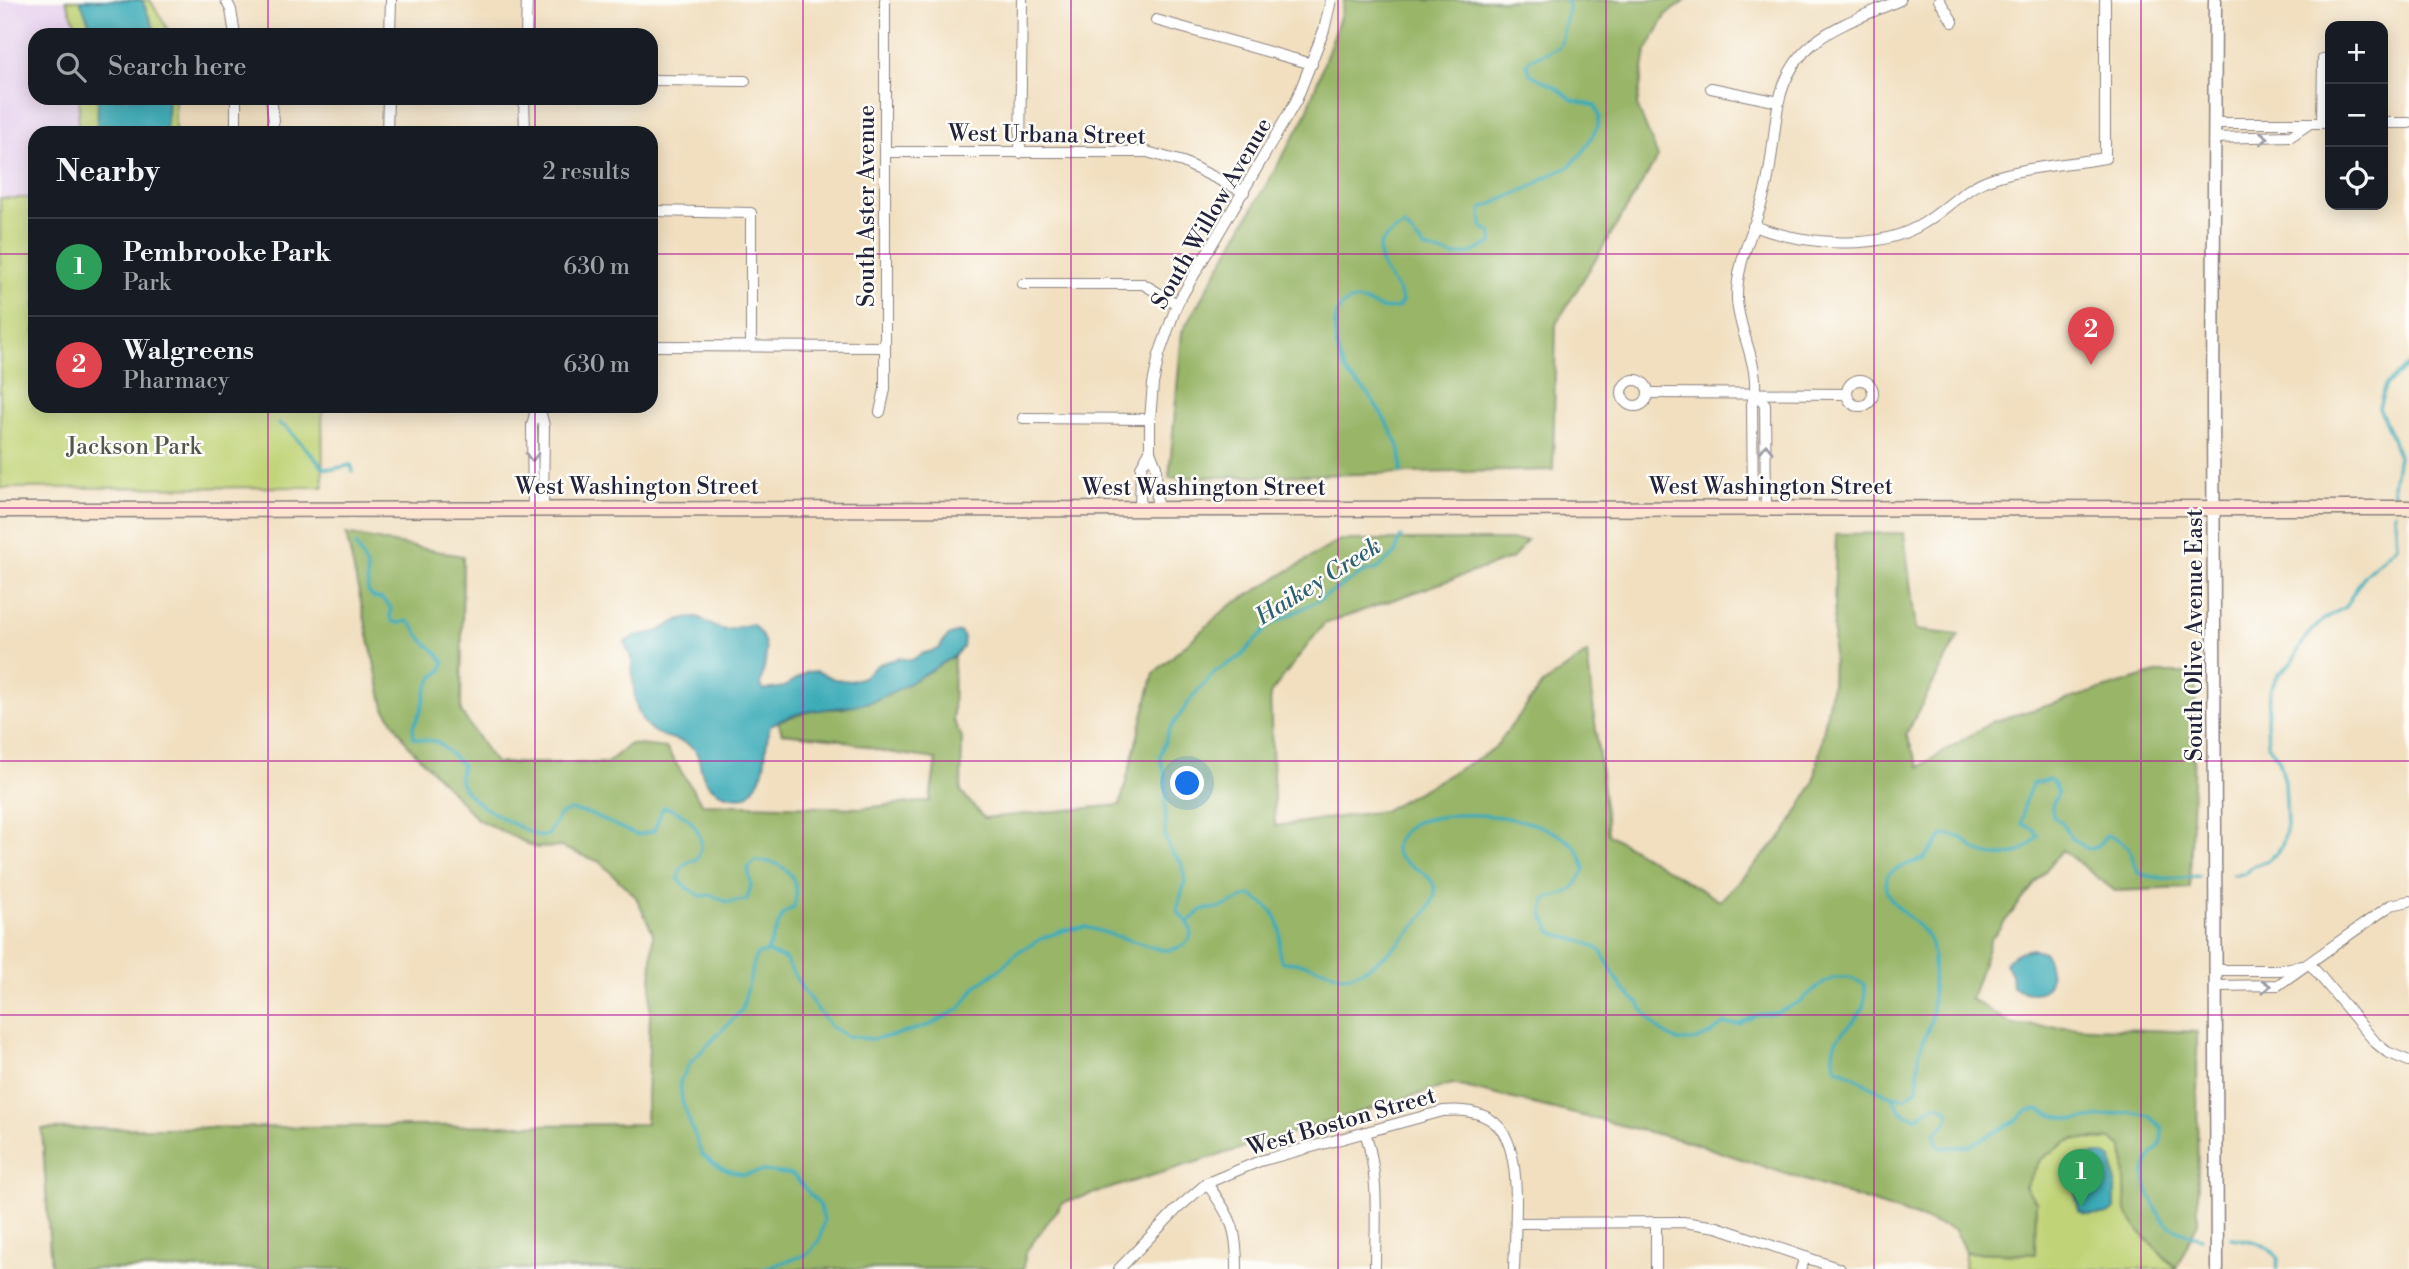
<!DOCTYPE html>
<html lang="en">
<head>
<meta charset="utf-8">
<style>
	:root { --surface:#171b24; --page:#20242c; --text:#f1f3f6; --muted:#9ea1a6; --line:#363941; --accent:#d93025 }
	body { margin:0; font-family:"Libre Bodoni",serif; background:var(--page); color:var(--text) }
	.controls { position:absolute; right:21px; top:21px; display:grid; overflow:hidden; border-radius:14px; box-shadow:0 4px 18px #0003 }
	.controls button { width:63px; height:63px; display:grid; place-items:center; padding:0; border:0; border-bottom:2px solid var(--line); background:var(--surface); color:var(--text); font:35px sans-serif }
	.you { position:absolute; left:1188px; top:784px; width:24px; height:24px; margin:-18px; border:5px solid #fff; border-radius:50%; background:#1a73e8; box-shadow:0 0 0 10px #1a73e833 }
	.badge { display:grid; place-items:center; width:46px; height:46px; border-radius:50%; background:var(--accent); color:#fff; font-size:23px; font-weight:700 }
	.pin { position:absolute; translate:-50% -58px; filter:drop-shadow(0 2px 4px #0008) }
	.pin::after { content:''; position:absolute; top:37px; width:24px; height:21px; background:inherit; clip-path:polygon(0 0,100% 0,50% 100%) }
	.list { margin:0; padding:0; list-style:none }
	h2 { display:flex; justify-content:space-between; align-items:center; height:91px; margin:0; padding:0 28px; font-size:30px }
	h2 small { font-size:23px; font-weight:400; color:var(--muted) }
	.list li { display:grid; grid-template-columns:46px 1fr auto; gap:21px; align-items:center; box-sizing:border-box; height:98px; padding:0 28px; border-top:2px solid var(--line) }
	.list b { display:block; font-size:26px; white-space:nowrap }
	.list p { margin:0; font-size:23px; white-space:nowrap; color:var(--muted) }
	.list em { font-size:23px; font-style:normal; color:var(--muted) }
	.icon { flex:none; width:38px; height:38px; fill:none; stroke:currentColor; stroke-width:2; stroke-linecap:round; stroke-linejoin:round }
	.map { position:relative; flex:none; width:2409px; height:1269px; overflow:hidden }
	.search { position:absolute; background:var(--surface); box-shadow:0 4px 18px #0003; left:28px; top:28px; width:630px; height:77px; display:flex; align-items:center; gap:18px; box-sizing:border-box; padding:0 24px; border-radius:21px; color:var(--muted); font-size:26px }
	.panel { position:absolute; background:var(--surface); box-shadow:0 4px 18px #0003; left:28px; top:126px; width:630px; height:287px; border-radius:21px }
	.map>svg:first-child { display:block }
	.built { fill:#e7d2ef }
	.green { fill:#c0d376; stroke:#717a58; stroke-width:2 }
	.forest { fill:#98b567; stroke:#5d6c51; stroke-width:2 }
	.water { fill:#3babb8; stroke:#2e667a; stroke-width:2 }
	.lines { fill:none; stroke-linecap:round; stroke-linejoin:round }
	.stream { stroke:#3babb8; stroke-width:3.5 }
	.minor-casing { stroke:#8a807e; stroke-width:12 }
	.tertiary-casing { stroke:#8a807e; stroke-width:15 }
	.secondary-casing { stroke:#8a807e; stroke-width:17 }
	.minor { stroke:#fff; stroke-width:10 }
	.tertiary { stroke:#fff; stroke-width:12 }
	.secondary { stroke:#fbe5cf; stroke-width:14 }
	.oneway { stroke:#9c9ca7 }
	.grid { fill:none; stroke:#b5179e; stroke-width:2; stroke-opacity:0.55 }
	.labels { text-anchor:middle; stroke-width:5; stroke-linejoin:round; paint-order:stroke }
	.street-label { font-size:23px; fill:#22223b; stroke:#fdfcf7 }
	.park-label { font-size:23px; fill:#51574d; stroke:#fdfcf7 }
	.water-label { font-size:24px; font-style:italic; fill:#2d6073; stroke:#fdfcf7 }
</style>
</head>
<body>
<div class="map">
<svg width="2409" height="1269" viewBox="0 0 2409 1269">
	<rect width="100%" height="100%" fill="#fdfcf7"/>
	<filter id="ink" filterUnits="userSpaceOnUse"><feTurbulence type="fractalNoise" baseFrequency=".0143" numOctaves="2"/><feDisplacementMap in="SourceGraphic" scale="14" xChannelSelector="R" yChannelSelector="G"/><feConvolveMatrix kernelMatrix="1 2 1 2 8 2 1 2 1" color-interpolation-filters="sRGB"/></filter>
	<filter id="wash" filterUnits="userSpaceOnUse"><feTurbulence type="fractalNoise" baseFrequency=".00686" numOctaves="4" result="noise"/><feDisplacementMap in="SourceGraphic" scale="28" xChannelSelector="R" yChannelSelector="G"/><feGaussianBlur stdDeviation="1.57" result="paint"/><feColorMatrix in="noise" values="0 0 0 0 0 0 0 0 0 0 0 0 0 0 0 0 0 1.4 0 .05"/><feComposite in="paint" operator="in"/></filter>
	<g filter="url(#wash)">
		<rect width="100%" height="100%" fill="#f1dfc0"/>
		<polygon class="built" points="0,0 66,0 80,35 35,35 35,98 80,98 77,133 35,133 35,198 0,198 0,55 2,21"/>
		<g class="green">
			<polygon points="66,0 150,0 171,35 80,35"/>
			<polygon points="80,98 175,98 175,133 77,133"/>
			<polygon points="0,198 35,198 35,406 322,406 323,487 0,488"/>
			<polygon points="2076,1139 2112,1140 2122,1147 2139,1231 2176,1269 1964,1269 1965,1252 2034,1254 2036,1202 2025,1187 2040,1160 2066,1142"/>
		</g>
		<g class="forest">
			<polygon points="1344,0 1686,0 1667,14 1646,51 1637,105 1658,157 1556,324 1553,470 1169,478 1182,332 1305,117 1341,14"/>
			<polygon points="1904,533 1916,630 1959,635 1906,734 1919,767 1992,722 2156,673 2196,673 2190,888 2115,891 2062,850 1991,939 1971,999 2013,1025 2197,1032 2198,1223 2176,1268 2139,1231 2126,1212 2124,1155 2122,1147 2112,1140 2099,1139 2076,1139 2066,1142 2040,1160 2025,1187 2036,1201 2035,1254 1965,1252 1955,1230 1693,1143 1452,1084 1062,1203 1025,1253 1024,1269 51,1269 42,1129 646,1124 653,933 636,897 600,862 561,847 536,848 477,819 408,745 384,707 346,534 463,556 461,712 495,763 607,763 630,744 666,748 702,804 862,808 930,801 936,759 886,752 838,739 782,733 778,721 817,709 841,709 878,699 954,656 953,720 962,738 961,792 984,818 1120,805 1154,673 1228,607 1340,540 1527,540 1513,558 1324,624 1270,694 1275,826 1383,811 1493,750 1543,684 1587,653 1608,834 1720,901 1785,833 1814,782 1832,684 1836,534"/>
		</g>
		<g class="water">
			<polygon points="80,0 142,0 157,35 94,35"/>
			<polygon points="98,98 168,98 166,133 97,133"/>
			<path d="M698 617 715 627 726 630 752 624C773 644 766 659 760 685L764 690 784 687 807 672 817 671 834 679 851 681 863 677 879 664 899 658 912 660 921 654 939 649C944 639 948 634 960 632L964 637 963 647 954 656C930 671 904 688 878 699 843 713 803 704 770 726 761 758 772 769 747 796 727 799 706 791 701 769 699 762 699 754 694 749 684 739 666 739 654 732 631 717 634 685 632 662 631 655 626 648 625 642L635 636 657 632 681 619Z"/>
			<path d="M2033 949 2044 952C2059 982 2047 1003 2013 988L2012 974 2005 964C2011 953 2021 951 2033 949Z"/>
			<path d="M2103 1154 2112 1159 2115 1177V1209C2107 1218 2089 1216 2079 1211L2072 1178 2075 1159 2079 1156Z"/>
		</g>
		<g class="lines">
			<g class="stream">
				<polyline points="265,406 267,407"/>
				<polyline points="279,424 287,428 324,468 333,469 351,465 353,471"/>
				<path d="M1401 473C1401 463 1402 451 1397 442 1388 424 1378 407 1366 392 1361 385 1351 381 1347 373 1336 357 1325 310 1350 301 1360 298 1371 305 1381 308 1386 309 1392 308 1397 308L1402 302C1401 291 1395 287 1389 278 1371 250 1378 238 1405 226L1424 248 1442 253 1455 256 1472 253 1492 243V233L1482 227 1481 209 1533 186 1546 177 1569 167 1583 152 1598 126 1599 115 1595 106 1573 100 1554 86 1530 74 1527 64 1529 60 1560 46 1569 5 1564 0"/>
				<polyline points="2395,505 2393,485 2398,456 2390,432 2379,408 2385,386 2409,365"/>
				<path d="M356 545 367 567 368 591 373 597 382 599 391 608 390 616 393 622 400 623 407 621C415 625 416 633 423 640 432 650 437 649 444 663L441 671 433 677 426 691 421 711 413 727 414 738 438 742 462 765C461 770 459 776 460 781 466 803 519 827 540 837L548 835 559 815 571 810 590 814 637 835 654 831 663 807C687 811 710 834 697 859 685 863 681 865 678 878L686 887 700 896 712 895 727 902 747 900 751 885 748 868 755 861C785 860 802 878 794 907L783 914 767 951"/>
				<polyline points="2233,875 2245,874 2253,866 2267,861 2277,853 2283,843 2287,826 2285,782 2279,759 2268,745 2267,719 2271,688 2279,674 2292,662 2306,637 2323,620 2345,607 2365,574 2397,546 2395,513"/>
				<path d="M1188 922 1201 910 1220 908 1251 895C1270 908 1282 915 1280 940 1279 949 1278 954 1282 962 1299 962 1313 966 1329 971 1333 972 1339 976 1344 976 1368 978 1434 916 1435 892 1436 862 1365 865 1410 826 1415 821 1422 821 1429 819 1473 810 1538 815 1573 845 1580 851 1582 860 1585 869 1574 890 1571 895 1546 898L1543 914 1551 932 1587 943 1600 950 1622 988 1639 1004 1654 1025 1668 1036 1679 1041H1692L1710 1035 1723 1024H1740L1756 1015 1777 1013 1801 1001 1817 987 1834 978H1850L1864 984C1873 1032 1819 1025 1837 1068 1861 1077 1881 1098 1906 1098L1917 1088C1919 1077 1917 1066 1919 1056 1921 1042 1929 1031 1931 1020 1933 1006 1935 957 1931 944 1923 919 1877 906 1888 874L1905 865 1923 859 1944 835C1971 836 1961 842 1978 851 2000 862 2025 855 2038 836L2033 829 2022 824 2024 804 2032 784 2049 779 2054 783 2058 793 2052 806 2053 816 2063 824 2071 838 2088 849 2097 847 2106 836C2129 839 2131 853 2138 873 2156 879 2180 880 2199 876"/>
				<path d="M1893 1098C1899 1112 1904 1115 1918 1118L1929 1108 1939 1105 1947 1109 1949 1115 1946 1123 1935 1133 1937 1143 1942 1148 1969 1146 2014 1122 2027 1111 2037 1109 2055 1116 2076 1120 2130 1112 2150 1116 2162 1128 2161 1144C2141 1165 2141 1178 2154 1204 2157 1210 2160 1218 2165 1222 2175 1231 2189 1234 2201 1238"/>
				<path d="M2231 1238C2250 1240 2266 1242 2278 1258L2277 1269"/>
				<path d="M764 1269 808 1254 820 1239 824 1220 819 1204 793 1175 764 1171 743 1175 721 1168 702 1155 682 1101 680 1082 690 1063 742 1010 756 955 766 952 785 959 803 990 831 1027 847 1036 871 1039 892 1036 930 1025 961 1008 976 986 999 970 1019 951 1045 937 1065 930 1086 927 1162 950C1177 951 1199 942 1188 923 1185 918 1180 916 1177 910L1185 881 1182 864 1171 851 1165 838 1166 779 1160 756 1169 730 1194 695 1216 671 1240 657 1270 625 1317 601 1363 573 1377 569 1396 553 1398 542 1401 537"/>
			</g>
		</g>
	</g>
	<g filter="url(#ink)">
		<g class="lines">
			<g class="minor-casing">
				<g id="minor">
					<polyline points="226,0 231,10 235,35"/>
					<polyline points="1939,0 1953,22"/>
					<polyline points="1156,20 1312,64"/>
					<polyline points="390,35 391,0"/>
					<polyline points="526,35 527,0"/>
					<polyline points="651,80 745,81"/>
					<polyline points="1711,88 1779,102"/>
					<polyline points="236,98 236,128"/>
					<polyline points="524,98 525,133"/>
					<polyline points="2214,123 2330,123"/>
					<polyline points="2322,123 2323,59"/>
					<polyline points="2383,123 2409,123"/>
					<polyline points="271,132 274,120 271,98"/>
					<polyline points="227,133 236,128 249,133"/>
					<polyline points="387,133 388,98"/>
					<polyline points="2214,138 2291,136 2310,123"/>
					<polyline points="885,152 1147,152 1183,162 1244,192"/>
					<polyline points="1020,153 1022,0"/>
					<polyline points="651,211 751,213 751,346"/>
					<path d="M1753 226C1803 244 1877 253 1924 223 1947 209 1964 188 1990 179 2023 167 2070 164 2105 158V0"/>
					<polyline points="1023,284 1143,284 1177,304"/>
					<polyline points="651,346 885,347"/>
					<circle cx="1635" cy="393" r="13"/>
					<circle cx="1860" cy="393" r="13"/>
					<polyline points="1648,393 1847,394"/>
					<polyline points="1756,394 1765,404 1766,509"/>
					<polyline points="539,406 544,426 543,509"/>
					<polyline points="880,412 885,389 885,0"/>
					<polyline points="1023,418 1150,419"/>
					<polyline points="533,509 532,425 537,406"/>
					<polyline points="1140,509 1141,467 1150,451"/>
					<polyline points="1157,509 1156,466 1150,451 1150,419 1153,384 1159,355 1177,304 1296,101 1324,30 1331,0"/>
					<path d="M1753 509 1752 404C1764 370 1738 333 1737 299 1736 260 1756 228 1765 191 1773 161 1773 131 1779 101 1794 35 1847 24 1900 0"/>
					<polyline points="2310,964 2376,1043 2387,1052 2409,1061"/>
					<polyline points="2216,970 2280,970 2302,966"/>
					<polyline points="2216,986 2278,985 2391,905 2409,901"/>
					<path d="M1365 1132C1380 1177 1375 1223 1375 1269"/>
					<path d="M1207 1183C1231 1219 1237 1225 1237 1269"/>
					<polyline points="1656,1222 1656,1269"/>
					<polyline points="1516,1223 1683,1222 1717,1227 1840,1269"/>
					<path d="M1119 1269 1177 1209 1207 1183 1260 1161 1443 1111C1507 1105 1515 1145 1516 1198 1516 1222 1515 1245 1514 1269"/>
					<polyline points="1801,1269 1805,1257"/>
				</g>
			</g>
			<g class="tertiary-casing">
				<polyline id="tertiary" points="2215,0 2213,406 2217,1269"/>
			</g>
			<g class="secondary-casing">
				<polyline id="secondary" points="0,510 2409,508"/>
			</g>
			<use href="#minor" class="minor"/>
			<use href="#tertiary" class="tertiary"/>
			<use href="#secondary" class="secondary"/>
		</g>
		<defs><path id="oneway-chevron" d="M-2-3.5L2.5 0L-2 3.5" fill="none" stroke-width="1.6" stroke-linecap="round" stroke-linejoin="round" transform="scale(1.75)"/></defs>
		<g class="oneway">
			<use href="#oneway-chevron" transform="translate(2264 138)"/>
			<use href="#oneway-chevron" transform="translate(1766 449) rotate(-91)"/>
			<use href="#oneway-chevron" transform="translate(532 457) rotate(90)"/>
			<use href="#oneway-chevron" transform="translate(2266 986) rotate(-2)"/>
		</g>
	</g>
	<path class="grid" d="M268 0V35M535 0V35M803 0V1269M1071 0V1269M1338 0V1269M1606 0V1269M1874 0V1269M2141 0V1269M268 98V133M535 98V133M0 254H35M651 254H2409M268 406V1269M535 406V1269M0 508H2409M0 761H2409M0 1015H2409"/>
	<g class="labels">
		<g class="street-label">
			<text transform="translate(1047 134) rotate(1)" y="8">West Urbana Street</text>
			<text transform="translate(866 206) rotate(-90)" y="8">South Aster Avenue</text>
			<text transform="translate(1211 213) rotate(-60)" y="8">South Willow Avenue</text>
			<text x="637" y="494">West Washington Street</text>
			<text x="1771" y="494">West Washington Street</text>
			<text x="1204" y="495">West Washington Street</text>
			<text transform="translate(2194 635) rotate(-90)" y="8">South Olive Avenue East</text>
			<text transform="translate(1341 1121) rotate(-16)" y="8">West Boston Street</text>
		</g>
		<g class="park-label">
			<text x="134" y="454">Jackson Park</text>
		</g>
		<g class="water-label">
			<text transform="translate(1318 581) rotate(-32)" y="8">Haikey Creek</text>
		</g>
	</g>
</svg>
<div class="controls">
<button>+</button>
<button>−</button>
<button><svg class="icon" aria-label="locate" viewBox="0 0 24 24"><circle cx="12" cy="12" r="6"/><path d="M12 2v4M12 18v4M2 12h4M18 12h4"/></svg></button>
</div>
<div class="you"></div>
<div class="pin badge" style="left:2081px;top:1207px;background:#2e9e5b">1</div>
<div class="pin badge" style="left:2091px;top:365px;background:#e0444e">2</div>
<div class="search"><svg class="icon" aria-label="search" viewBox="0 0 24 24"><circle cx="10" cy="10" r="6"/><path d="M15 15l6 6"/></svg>Search here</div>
<section class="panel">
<h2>Nearby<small>2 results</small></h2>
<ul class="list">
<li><span class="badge" style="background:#2e9e5b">1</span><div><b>Pembrooke Park</b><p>Park</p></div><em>630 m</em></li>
<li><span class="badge" style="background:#e0444e">2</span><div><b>Walgreens</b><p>Pharmacy</p></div><em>630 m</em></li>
</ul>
</section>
</div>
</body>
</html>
